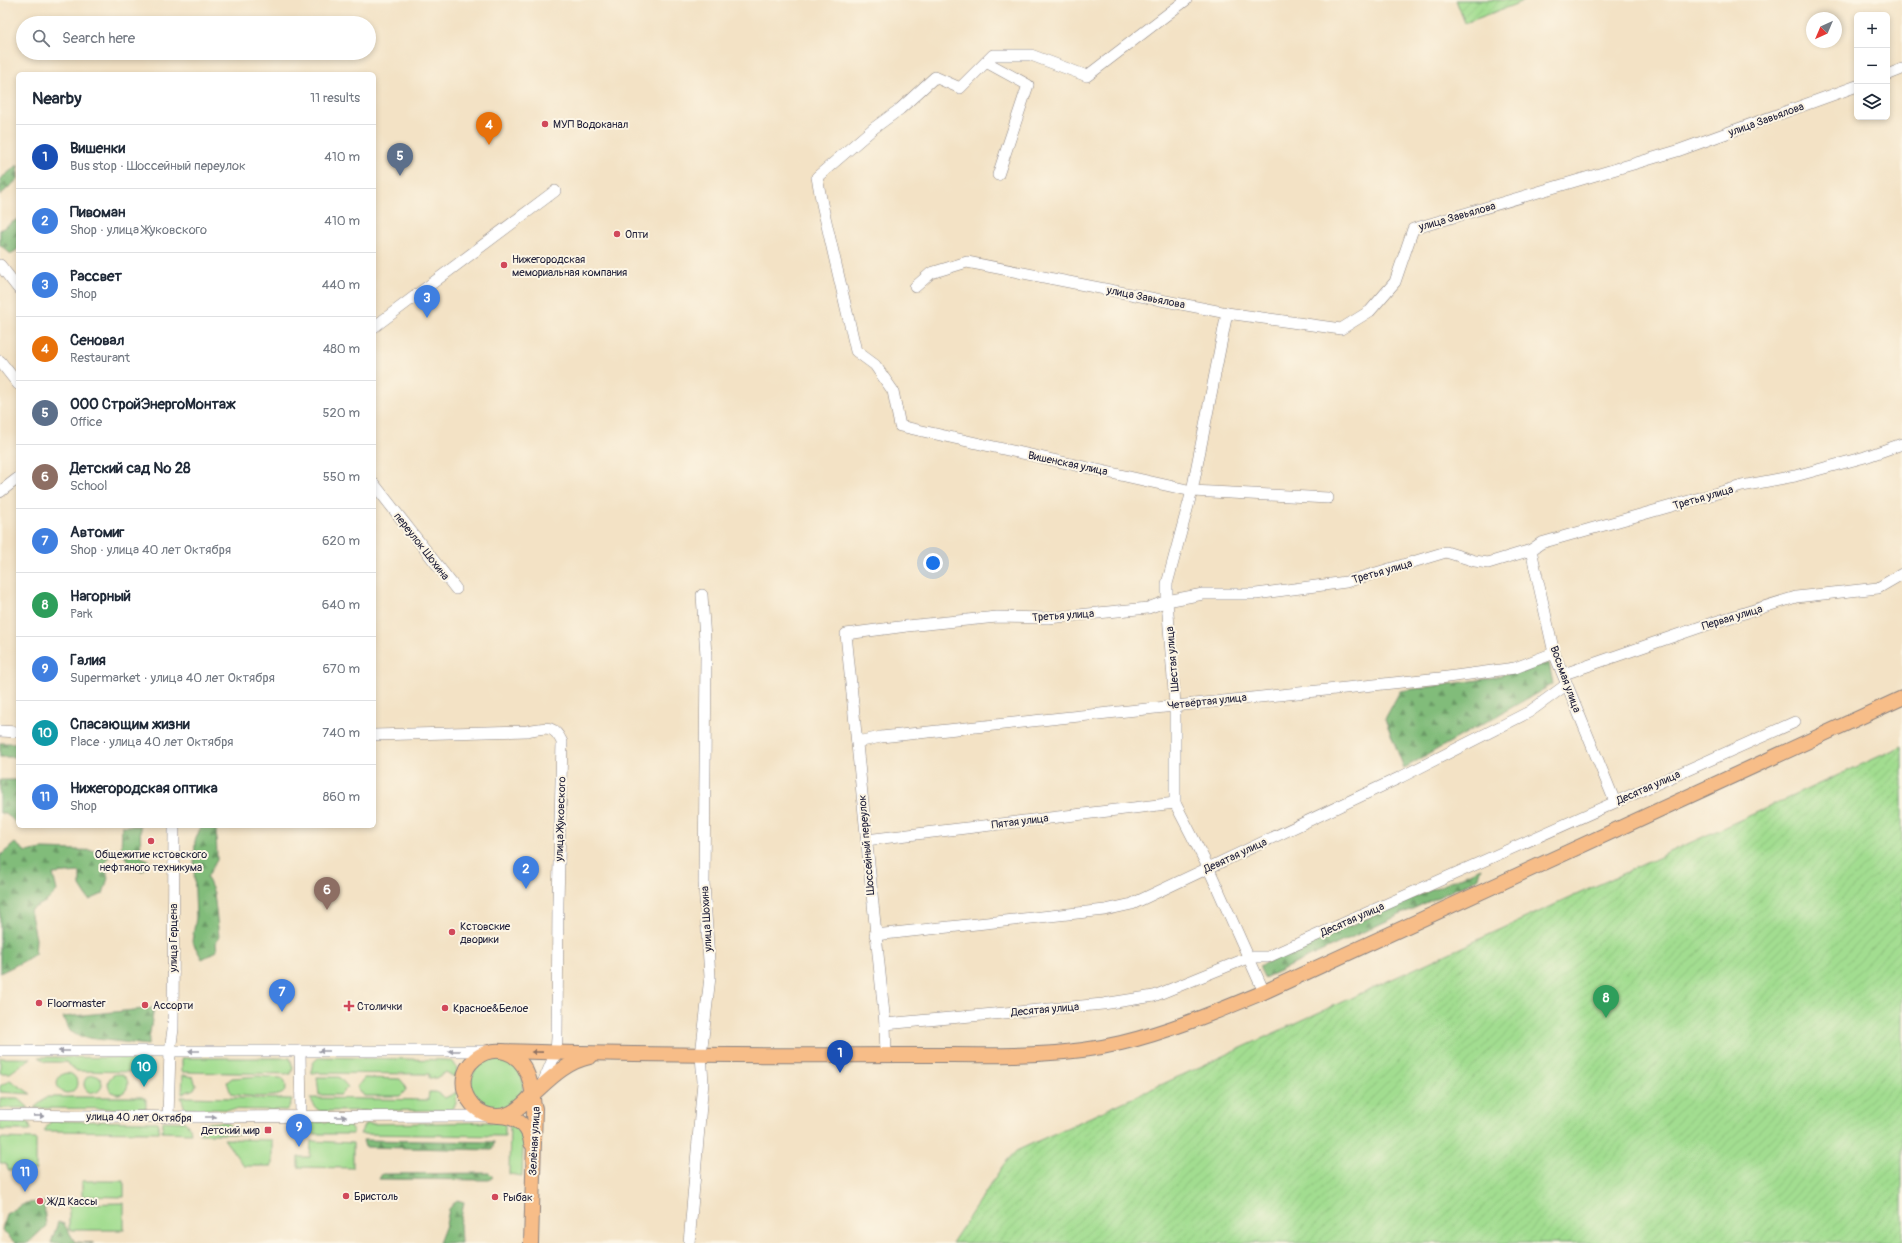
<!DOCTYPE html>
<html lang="en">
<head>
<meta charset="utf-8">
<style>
	:root { --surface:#fff; --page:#f2f2f3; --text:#1f2937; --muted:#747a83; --line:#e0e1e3; --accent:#d1495b }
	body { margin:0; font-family:Pangolin,sans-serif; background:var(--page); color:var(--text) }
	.controls { position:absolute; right:12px; top:12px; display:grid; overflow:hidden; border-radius:6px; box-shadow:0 2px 6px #0003 }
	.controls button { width:36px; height:36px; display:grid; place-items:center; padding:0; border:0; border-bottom:1px solid var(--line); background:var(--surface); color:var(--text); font:20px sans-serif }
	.compass { position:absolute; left:1806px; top:12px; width:36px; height:36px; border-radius:50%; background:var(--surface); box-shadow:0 2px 6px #0003; rotate:224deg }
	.you { position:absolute; left:933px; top:563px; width:14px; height:14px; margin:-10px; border:3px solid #fff; border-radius:50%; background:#1a73e8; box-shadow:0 0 0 6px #1a73e833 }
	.badge { display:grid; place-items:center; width:26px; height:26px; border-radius:50%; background:var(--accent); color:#fff; font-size:13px; font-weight:700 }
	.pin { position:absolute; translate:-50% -33px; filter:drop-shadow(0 1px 2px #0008) }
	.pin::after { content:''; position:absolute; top:21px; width:14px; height:12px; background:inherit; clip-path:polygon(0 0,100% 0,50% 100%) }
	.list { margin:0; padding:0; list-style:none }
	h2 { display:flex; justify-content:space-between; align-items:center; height:52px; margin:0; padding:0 16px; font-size:17px }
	h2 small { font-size:13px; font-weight:400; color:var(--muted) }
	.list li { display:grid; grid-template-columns:26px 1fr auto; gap:12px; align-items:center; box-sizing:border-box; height:64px; padding:0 16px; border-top:1px solid var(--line) }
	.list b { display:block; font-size:15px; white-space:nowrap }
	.list p { margin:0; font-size:13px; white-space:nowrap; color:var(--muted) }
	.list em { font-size:13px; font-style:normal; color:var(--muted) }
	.icon { flex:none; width:22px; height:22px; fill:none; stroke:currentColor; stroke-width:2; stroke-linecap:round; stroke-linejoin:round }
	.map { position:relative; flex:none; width:1902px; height:1243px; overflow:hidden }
	.search { position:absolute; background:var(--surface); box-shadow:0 2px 6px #0003; left:16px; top:16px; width:360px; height:44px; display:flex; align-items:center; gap:10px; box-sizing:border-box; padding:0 14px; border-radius:22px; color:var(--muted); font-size:15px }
	.panel { position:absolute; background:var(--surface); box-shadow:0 2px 6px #0003; left:16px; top:72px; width:360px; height:756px; border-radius:6px }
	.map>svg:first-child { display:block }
	.green { fill:#a2dd90; stroke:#628066 }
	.forest { fill:url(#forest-firs); stroke:#526f5a }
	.garden { fill:url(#garden-furrows); stroke:#628066 }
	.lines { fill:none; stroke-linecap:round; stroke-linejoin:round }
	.minor-casing { stroke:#8a8280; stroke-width:12 }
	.major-casing { stroke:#8a8280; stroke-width:16 }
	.minor { stroke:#fff; stroke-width:11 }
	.major { stroke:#f7bd88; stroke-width:14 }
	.oneway { fill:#9c9ca7 }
	.oneway2 { fill:#8c7062 }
	.poi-dot { fill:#d1495b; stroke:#fcf5e5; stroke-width:1.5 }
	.labels { text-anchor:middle; stroke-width:4; stroke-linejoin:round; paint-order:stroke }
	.street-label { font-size:11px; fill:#22223b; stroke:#fcf5e5 }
	.poi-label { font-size:11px; fill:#22223b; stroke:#fcf5e5; text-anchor:start }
</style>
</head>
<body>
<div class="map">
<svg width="1902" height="1243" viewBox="0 0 1902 1243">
	<defs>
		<pattern id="forest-firs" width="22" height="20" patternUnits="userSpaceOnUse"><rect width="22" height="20" fill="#81bc7a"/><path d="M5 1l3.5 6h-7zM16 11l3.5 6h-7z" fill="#699865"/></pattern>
		<pattern id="garden-furrows" width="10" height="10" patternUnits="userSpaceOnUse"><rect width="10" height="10" fill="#a2dd90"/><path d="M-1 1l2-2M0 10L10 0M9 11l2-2" fill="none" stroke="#8bbd7d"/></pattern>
	</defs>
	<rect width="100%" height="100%" fill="#fcf5e5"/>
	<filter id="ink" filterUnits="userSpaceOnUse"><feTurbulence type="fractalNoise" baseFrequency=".025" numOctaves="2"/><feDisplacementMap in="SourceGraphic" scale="8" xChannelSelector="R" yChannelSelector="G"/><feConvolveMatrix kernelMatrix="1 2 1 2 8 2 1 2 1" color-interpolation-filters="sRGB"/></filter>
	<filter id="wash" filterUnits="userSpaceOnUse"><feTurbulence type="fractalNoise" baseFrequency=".012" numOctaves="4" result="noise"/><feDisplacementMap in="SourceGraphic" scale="16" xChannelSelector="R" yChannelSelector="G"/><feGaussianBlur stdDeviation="0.9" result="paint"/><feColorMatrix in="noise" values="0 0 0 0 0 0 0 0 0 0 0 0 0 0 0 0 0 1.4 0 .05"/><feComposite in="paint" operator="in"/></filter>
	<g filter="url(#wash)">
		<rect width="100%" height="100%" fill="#f3e2c5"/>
		<g class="green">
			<polygon points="39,1057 147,1058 148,1066 143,1072 77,1071 66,1062 45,1062"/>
			<path d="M320 1057 447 1060 453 1062 457 1068 456 1078 446 1072 436 1078H429V1074L312 1073C311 1065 313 1061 320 1057Z"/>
			<circle cx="497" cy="1084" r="26"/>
			<polygon points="0,1058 31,1058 10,1073 0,1073"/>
			<polygon points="182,1058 290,1058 293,1068 291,1074 182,1072"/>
			<circle cx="67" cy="1083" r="10"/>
			<circle cx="118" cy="1084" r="10"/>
			<circle cx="93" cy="1084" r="9"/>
			<polygon points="183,1075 193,1077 196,1085 194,1089 182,1094"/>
			<path d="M258 1076 281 1078 285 1081C286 1085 287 1090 283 1093 276 1099 240 1096 231 1094L227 1082 232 1078Z"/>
			<polygon points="317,1077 339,1077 348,1087 340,1095 319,1095"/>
			<polygon points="364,1078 400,1079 405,1085 406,1090 400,1096 364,1096 357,1087"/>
			<polygon points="10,1080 31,1094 0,1092 0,1086"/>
			<polygon points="429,1092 436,1092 445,1098 457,1092 456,1103 451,1110 320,1111 316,1108 310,1098 428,1100"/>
			<polygon points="47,1097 142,1097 146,1099 146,1109 34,1108"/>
			<polygon points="181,1097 292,1099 289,1108 286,1110 185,1109"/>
			<polygon points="0,1098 18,1098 29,1108 0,1108"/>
			<polygon points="0,1121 26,1121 29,1123 31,1130 0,1130"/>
			<polygon points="51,1121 157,1122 160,1132 44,1131"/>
			<polygon points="163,1121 185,1122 190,1128 191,1133 162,1132"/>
			<polygon points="226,1122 235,1130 247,1134 199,1134 203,1123"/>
			<polygon points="309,1122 346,1122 353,1131 353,1134 308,1134"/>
			<polygon points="505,1122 505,1136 360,1134 365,1124"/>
			<polygon points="510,1122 521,1129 526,1146 523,1147 522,1176 509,1174"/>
			<polygon points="0,1138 36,1139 36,1170 8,1170 6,1163 0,1163"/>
			<polygon points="224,1139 272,1140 272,1166 244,1166"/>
			<polygon points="311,1141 353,1143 353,1168 298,1167 298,1157 310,1157"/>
			<polygon points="82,1181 124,1181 124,1197 82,1196"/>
			<polygon points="124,1203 124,1230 69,1230 69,1204"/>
		</g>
		<g class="forest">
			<polygon points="18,165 18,179 0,195 0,179"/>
			<polygon points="18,219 18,249 11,254 0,245 0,230"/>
			<polygon points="1549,663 1553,684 1404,768 1385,719 1400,691 1486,679"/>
			<rect x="0" y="743" width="18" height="14"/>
			<polygon points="0,780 18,780 18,825 6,813 0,813"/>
			<polygon points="122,826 140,826 141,857 149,860 143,871 135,869 121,852"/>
			<polygon points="201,826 216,826 217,860 207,877 214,893 219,937 216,943 217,951 202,959 192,941 196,918 194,868 195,841"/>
			<polygon points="15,843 26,852 42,849 111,851 105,865 108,878 103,894 89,900 80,886 80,872 53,874 57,891 47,901 30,910 36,939 35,954 24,961 0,973 0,856"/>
			<polygon points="1481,868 1477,879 1264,978 1259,966"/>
			<polygon points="154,1008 148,1045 80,1037 70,1031 63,1017"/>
			<polygon points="363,1140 494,1142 492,1150 365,1147"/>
			<polygon points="489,1173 493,1177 489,1180 379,1179 382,1174"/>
			<polygon points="457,1200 464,1202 460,1224 461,1243 439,1243 446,1225 449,1209"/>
			<polygon points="44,1202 46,1226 28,1243 15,1243 2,1230 6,1214 26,1203"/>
			<polygon points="58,1222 64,1224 75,1242 94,1243 51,1243"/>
		</g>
		<g class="garden">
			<polygon points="1456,0 1527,0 1465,23"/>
			<polygon points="1902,746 1902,1243 952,1243 1004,1164 1016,1151"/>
		</g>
	</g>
	<g filter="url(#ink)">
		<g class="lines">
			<g class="minor-casing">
				<g id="minor">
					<polyline points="1186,0 1087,76 1031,55 993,55 960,88 935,77 900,109 874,128 817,177 822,204 856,351 875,365 893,391 900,426 1192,491 1328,498"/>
					<polyline points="986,62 1028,85 998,175"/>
					<polyline points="1887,75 1902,69"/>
					<polyline points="0,265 18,288"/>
					<polyline points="915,287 931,273 967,262 1227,313 1341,329 1370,311 1395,282 1413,229 1677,151 1857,86"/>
					<polyline points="1227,313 1192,491 1167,584 1167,601 1175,704 1175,803 1208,867 1264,992"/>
					<polyline points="374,327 555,191"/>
					<polyline points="0,361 18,384"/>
					<polyline points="374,484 456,589"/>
					<polyline points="0,492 18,478"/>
					<polyline points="1531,550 1554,653 1615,802"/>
					<polyline points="1564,674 1712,623 1796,597 1878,588 1902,574"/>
					<polyline points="0,731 18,732"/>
					<path d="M374 735 527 731C545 728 553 723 562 742L558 902 557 1038 556 1052 542 1085"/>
					<polyline points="857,742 881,737 1440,678 1515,668 1554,653"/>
					<polyline points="866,840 1175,803"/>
					<polyline points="875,935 1105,910 1132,904 1401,777 1529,712 1566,685"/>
					<polyline points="885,1024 1103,1004 1154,996 1250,957 1268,957 1795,722"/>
					<polyline points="0,1051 489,1051"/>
					<polyline points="300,1051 301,1117"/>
					<polyline points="886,1055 885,1024 846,634 907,626 997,617 1048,618 1148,608 1167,601 1203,594 1256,594 1346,582 1446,552 1475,561 1488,563 1531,550 1541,543 1742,486 1795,476 1865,457 1902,444"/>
					<polyline points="0,1115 195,1117 489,1116"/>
					<polyline points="168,1117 170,1051 173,1029 174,826"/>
					<polyline points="689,1243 703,1082 701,1055 710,977 704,883 706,655 702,595"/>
				</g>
			</g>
			<g class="major-casing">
				<g id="major">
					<path d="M499 1051C633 1055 767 1056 900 1055 974 1054 1050 1060 1121 1043 1171 1031 1218 1011 1264 992L1902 698"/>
					<path d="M499 1116C517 1117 529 1125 531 1143"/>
					<path d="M534 1116C534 1093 530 1056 501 1051 492 1050 482 1053 475 1059 447 1082 475 1126 508 1114 517 1111 524 1103 530 1097 548 1081 565 1062 590 1057"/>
					<polyline points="531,1243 535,1108"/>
				</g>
			</g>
			<use href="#minor" class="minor"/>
			<use href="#major" class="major"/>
		</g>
		<defs><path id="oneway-solid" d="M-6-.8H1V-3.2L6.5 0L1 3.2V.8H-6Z"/></defs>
		<g class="oneway">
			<use href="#oneway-solid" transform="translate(64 1051) rotate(180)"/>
			<use href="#oneway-solid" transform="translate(194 1051) rotate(-180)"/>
			<use href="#oneway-solid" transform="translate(324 1051) rotate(-180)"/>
			<use href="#oneway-solid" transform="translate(454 1051) rotate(180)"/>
			<use href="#oneway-solid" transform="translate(39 1116) rotate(1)"/>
			<use href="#oneway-solid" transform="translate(211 1117)"/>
			<use href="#oneway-solid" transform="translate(341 1117)"/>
		</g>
		<use class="oneway2" href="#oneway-solid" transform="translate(537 1052) rotate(-179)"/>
	</g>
	<g class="poi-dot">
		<circle cx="545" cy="124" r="4"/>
		<circle cx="617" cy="234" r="4"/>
		<circle cx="504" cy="265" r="4"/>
		<circle cx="151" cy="841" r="4"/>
		<circle cx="452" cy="932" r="4"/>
		<circle cx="39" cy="1003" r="4"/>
		<circle cx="145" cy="1005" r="4"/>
		<path d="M347 1000h4v4h4v4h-4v4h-4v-4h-4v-4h4z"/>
		<circle cx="445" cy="1008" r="4"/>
		<rect x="264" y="1126" width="8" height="8" rx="2"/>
		<circle cx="346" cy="1196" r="4"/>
		<circle cx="495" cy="1197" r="4"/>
		<circle cx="40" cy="1201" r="4"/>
	</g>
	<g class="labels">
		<g class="street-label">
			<text transform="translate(1766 119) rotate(-20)" y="4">улица Завьялова</text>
			<text transform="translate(1457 216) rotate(-16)" y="4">улица Завьялова</text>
			<text transform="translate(1146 297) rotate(11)" y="4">улица Завьялова</text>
			<text transform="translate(1068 463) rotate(12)" y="4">Вишенская улица</text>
			<text transform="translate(1703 497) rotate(-16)" y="4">Третья улица</text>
			<text transform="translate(422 546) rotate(52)" y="4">переулок Шохина</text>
			<text transform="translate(1382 571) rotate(-16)" y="4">Третья улица</text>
			<text transform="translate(1063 615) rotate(-4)" y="4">Третья улица</text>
			<text transform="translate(1732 617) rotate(-17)" y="4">Первая улица</text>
			<text transform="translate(1172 659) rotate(-95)" y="4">Шестая улица</text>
			<text transform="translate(1566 679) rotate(70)" y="4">Восьмая улица</text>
			<text transform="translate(1207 701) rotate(-6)" y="4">Четвёртая улица</text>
			<text transform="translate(1648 787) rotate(-24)" y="4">Десятая улица</text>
			<text transform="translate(560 819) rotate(-88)" y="4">улица Жуковского</text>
			<text transform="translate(1020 821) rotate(-7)" y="4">Пятая улица</text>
			<text transform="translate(866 845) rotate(-95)" y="4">Шоссейный переулок</text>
			<text transform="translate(1235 855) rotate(-25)" y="4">Девятая улица</text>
			<text transform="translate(706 919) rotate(-93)" y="4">улица Шохина</text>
			<text transform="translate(1352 919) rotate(-24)" y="4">Десятая улица</text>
			<text transform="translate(173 938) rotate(-90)" y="4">улица Герцена</text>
			<text transform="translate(1045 1009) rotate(-5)" y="4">Десятая улица</text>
			<text transform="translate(139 1117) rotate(1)" y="4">улица 40 лет Октября</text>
			<text transform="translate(534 1141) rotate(-87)" y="4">Зелёная улица</text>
		</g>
		<g class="poi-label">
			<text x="553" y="128">МУП Водоканал</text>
			<text x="625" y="238">Опти</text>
			<text x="512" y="263">Нижегородская<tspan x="512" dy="13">мемориальная компания</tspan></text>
			<text x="151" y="858" text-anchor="middle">Общежитие кстовского<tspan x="151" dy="13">нефтяного техникума</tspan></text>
			<text x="460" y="930">Кстовские<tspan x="460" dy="13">дворики</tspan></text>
			<text x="47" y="1007">Floormaster</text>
			<text x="153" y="1009">Ассорти</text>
			<text x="357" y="1010">Столички</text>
			<text x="453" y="1012">Красное&amp;Белое</text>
			<text x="260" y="1134" text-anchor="end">Детский мир</text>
			<text x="354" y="1200">Бристоль</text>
			<text x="503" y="1201">Рыбак</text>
			<text x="48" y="1205">Ж/Д Кассы</text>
		</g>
	</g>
</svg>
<div class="controls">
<button>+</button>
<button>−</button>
<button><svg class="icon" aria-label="layers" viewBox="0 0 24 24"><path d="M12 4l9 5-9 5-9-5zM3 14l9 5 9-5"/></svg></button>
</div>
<svg class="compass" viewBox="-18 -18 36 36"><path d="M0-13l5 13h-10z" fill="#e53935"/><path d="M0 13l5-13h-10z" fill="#747a83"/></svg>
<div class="you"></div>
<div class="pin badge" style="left:840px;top:1073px;background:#1a4fb4">1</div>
<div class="pin badge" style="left:526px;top:889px;background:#3f7fe0">2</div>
<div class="pin badge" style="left:427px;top:318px;background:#3f7fe0">3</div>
<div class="pin badge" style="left:489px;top:145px;background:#e8710a">4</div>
<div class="pin badge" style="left:400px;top:176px;background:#5c6f8a">5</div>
<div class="pin badge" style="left:327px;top:910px;background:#8d6e63">6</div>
<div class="pin badge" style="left:282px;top:1012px;background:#3f7fe0">7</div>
<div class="pin badge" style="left:1606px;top:1018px;background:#2e9e5b">8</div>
<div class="pin badge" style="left:299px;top:1147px;background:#3f7fe0">9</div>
<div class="pin badge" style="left:144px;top:1087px;background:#0f9aa8">10</div>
<div class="pin badge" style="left:25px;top:1192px;background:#3f7fe0">11</div>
<div class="search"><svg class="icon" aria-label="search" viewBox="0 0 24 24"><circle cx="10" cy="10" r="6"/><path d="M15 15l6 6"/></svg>Search here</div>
<section class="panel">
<h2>Nearby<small>11 results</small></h2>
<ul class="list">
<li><span class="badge" style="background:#1a4fb4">1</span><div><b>Вишенки</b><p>Bus stop · Шоссейный переулок</p></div><em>410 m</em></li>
<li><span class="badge" style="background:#3f7fe0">2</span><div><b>Пивоман</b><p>Shop · улица Жуковского</p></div><em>410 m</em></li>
<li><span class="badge" style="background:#3f7fe0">3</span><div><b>Рассвет</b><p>Shop</p></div><em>440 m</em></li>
<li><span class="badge" style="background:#e8710a">4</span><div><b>Сеновал</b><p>Restaurant</p></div><em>480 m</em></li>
<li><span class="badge" style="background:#5c6f8a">5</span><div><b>ООО СтройЭнергоМонтаж</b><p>Office</p></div><em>520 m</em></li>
<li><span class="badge" style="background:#8d6e63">6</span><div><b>Детский сад № 28</b><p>School</p></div><em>550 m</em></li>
<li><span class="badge" style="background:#3f7fe0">7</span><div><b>Автомиг</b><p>Shop · улица 40 лет Октября</p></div><em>620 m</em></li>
<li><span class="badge" style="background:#2e9e5b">8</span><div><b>Нагорный</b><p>Park</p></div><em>640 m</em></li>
<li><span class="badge" style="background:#3f7fe0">9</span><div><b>Галия</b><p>Supermarket · улица 40 лет Октября</p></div><em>670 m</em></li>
<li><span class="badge" style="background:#0f9aa8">10</span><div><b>Спасающим жизни</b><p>Place · улица 40 лет Октября</p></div><em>740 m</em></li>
<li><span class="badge" style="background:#3f7fe0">11</span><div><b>Нижегородская оптика</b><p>Shop</p></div><em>860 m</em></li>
</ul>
</section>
</div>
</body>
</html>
